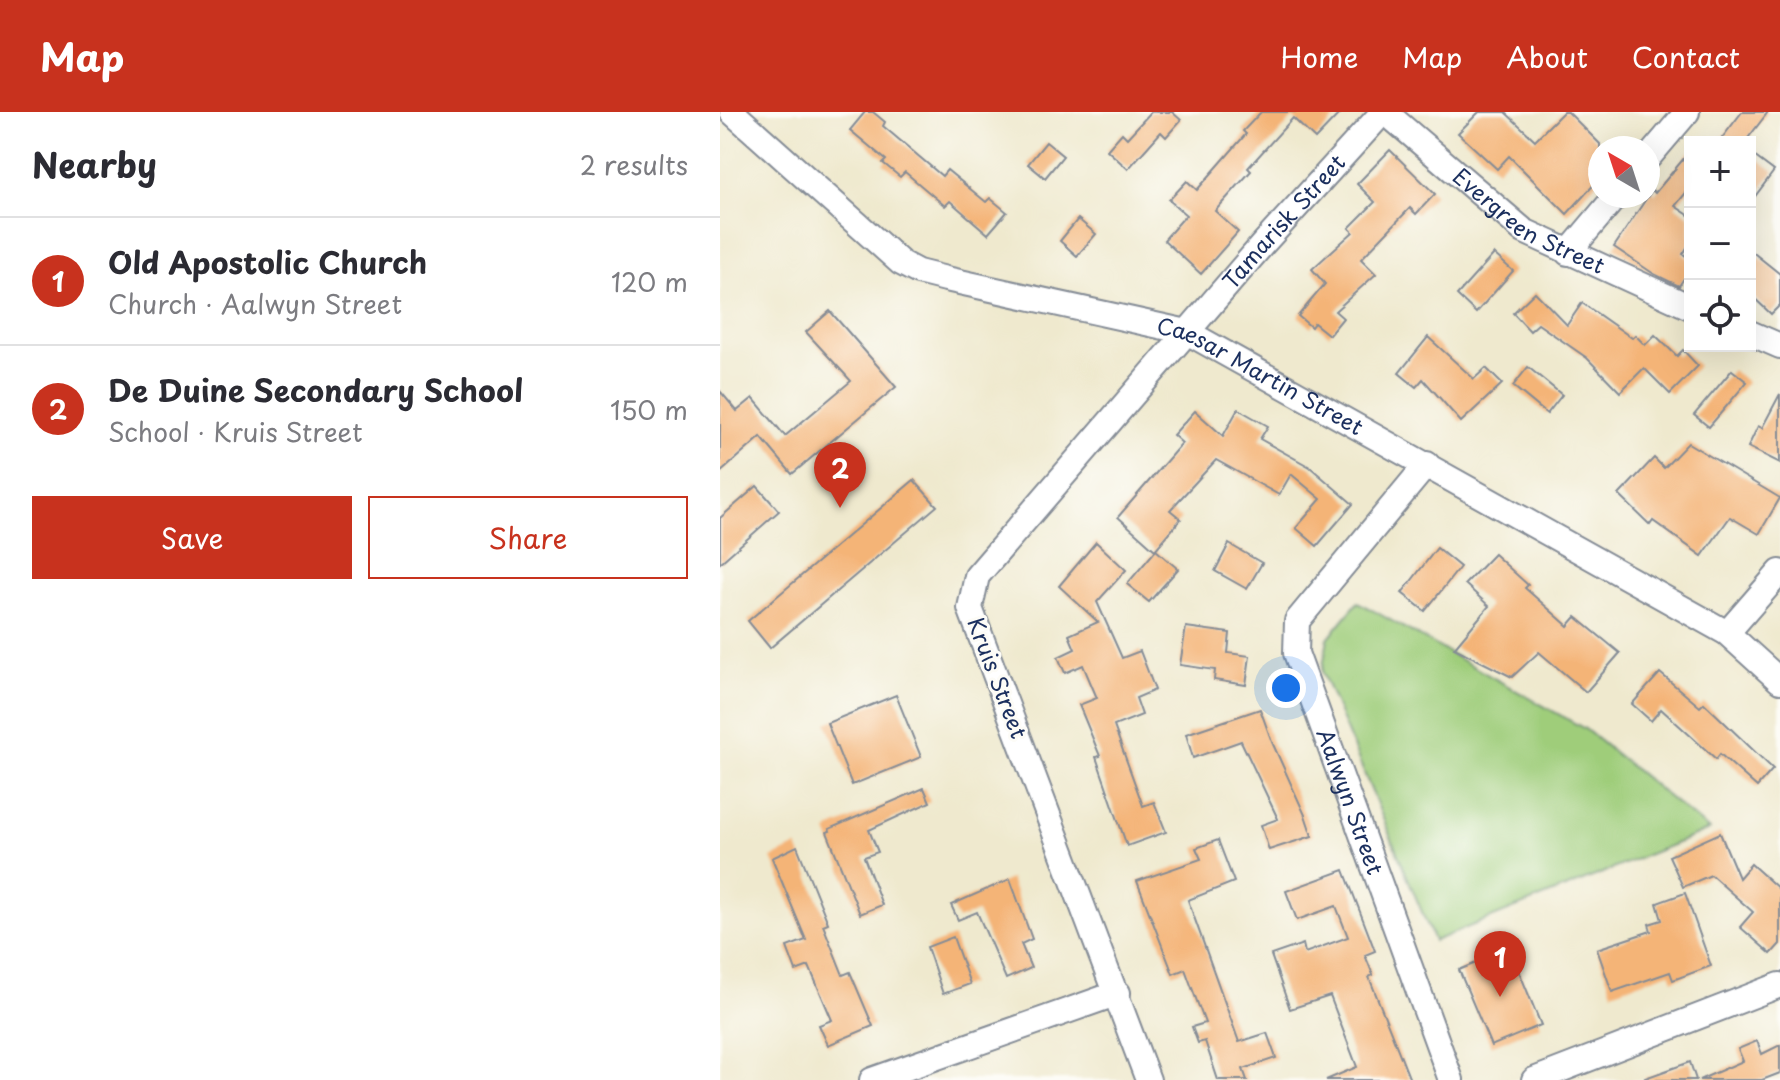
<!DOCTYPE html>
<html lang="en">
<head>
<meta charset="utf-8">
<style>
	:root { --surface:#fff; --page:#f7f7f7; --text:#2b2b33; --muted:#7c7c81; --line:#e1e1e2; --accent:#c8321e }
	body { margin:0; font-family:"Playpen Sans",sans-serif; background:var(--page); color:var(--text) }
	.controls { position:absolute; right:24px; top:24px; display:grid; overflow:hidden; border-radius:0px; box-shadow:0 8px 32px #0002 }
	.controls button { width:72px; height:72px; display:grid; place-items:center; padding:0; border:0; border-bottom:2px solid var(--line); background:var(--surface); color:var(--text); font:40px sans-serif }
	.compass { position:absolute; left:868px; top:24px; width:72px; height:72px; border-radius:50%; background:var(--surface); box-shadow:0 8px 32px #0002; rotate:321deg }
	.you { position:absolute; left:566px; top:576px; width:28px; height:28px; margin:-20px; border:6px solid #fff; border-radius:50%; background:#1a73e8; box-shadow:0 0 0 12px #1a73e833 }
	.badge { display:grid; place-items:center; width:52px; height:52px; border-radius:50%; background:var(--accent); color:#fff; font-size:26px; font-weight:700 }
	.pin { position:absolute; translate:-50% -66px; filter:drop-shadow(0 2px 4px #0008) }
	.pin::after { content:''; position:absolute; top:42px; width:28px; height:24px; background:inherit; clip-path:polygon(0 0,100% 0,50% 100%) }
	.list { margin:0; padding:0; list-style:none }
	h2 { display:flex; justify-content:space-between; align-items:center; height:104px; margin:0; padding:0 32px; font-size:34px }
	h2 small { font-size:26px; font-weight:400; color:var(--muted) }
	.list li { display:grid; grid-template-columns:52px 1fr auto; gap:24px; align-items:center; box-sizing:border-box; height:128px; padding:0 32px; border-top:2px solid var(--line) }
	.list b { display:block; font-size:30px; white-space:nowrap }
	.list p { margin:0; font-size:26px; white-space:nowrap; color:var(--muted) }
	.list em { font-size:26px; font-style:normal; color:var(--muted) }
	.actions { display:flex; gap:16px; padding:24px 32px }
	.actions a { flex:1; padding:18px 0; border:2px solid var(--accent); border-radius:0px; text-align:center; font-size:28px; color:var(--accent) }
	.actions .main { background:var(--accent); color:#fff }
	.icon { flex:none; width:44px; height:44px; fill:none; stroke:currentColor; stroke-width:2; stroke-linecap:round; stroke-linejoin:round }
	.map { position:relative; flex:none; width:1060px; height:968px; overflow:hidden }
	header { display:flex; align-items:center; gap:48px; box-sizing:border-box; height:112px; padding:0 40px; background:var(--accent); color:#fff }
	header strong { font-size:38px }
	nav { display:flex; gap:44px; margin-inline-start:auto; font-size:28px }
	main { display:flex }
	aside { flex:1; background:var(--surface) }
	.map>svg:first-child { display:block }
	.green { fill:#9fcd7a; stroke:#5d7e6c; stroke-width:2 }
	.building { fill:#f4b477 }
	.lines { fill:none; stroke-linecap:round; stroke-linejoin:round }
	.street-casing { stroke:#858c96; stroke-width:28 }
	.street { stroke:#fff; stroke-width:24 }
	.labels { text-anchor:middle; stroke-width:6; stroke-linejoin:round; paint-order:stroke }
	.street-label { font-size:22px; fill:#1b2f5e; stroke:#fdfcf7 }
</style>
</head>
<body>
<header>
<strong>Map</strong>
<nav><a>Home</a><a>Map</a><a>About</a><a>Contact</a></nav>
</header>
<main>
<aside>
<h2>Nearby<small>2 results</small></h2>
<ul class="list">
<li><span class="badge">1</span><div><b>Old Apostolic Church</b><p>Church · Aalwyn Street</p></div><em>120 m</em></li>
<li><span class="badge">2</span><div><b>De Duine Secondary School</b><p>School · Kruis Street</p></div><em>150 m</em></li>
</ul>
<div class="actions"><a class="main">Save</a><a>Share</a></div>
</aside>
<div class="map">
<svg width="1060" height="968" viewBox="0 0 1060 968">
	<rect width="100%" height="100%" fill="#fdfcf7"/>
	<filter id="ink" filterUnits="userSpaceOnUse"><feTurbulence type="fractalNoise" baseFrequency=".0125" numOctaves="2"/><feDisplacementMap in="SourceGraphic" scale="16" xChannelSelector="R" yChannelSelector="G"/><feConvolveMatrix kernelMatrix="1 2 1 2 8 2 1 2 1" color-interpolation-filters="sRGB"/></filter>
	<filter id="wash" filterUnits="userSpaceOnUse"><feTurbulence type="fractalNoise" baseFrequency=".006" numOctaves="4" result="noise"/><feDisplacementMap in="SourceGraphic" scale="32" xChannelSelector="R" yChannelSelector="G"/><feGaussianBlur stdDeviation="1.8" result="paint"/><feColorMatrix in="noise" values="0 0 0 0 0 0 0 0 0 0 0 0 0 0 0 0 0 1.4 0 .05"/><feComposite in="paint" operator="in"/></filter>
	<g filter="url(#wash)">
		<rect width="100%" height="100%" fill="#efe9ce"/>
		<polygon class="green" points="638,490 865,617 989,718 714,829 602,560 608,526"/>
		<g id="blocks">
			<g class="building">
				<polygon points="145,0 153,0 165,10 163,14 222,64 227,58 266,90 270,86 287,100 268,122 230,89 225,94 185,60 180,65 163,51 166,48 130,18"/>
				<polygon points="431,0 452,0 461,8 446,25 441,20 408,57 387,38 402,21 407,26"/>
				<polygon points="541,0 621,0 595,27 573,6 528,56 531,59 495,99 518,120 481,162 444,128 466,103 449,88 467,69 477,78 526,22 523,19"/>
				<polygon points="759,0 785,0 815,28 843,0 848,0 880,32 880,66 847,102 789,44 777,57 738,21"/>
				<polygon points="1022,0 1048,0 1025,30 999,30"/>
				<polygon points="326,30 343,44 325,66 308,52"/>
				<polygon points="670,38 715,82 696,102 690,96 641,147 656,162 615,199 623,206 609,223 594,211 591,215 578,204 605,172 592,157 633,120 629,116 655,90 637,72"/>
				<polygon points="970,39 970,76 955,94 970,104 970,131 963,142 970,147 970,157 959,174 934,162 894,135 932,78 935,81"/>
				<polygon points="1030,41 1054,59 1030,91"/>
				<polygon points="358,107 376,122 357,144 340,129"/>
				<polygon points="1030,138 1060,162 1060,193 1051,202 1030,182"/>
				<polygon points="774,142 793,159 756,201 737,183"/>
				<polygon points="815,180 847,213 862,191 912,226 915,223 925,233 935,223 957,244 963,238 978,254 950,282 924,256 900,280 867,246 818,212 810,219 793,201"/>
				<polygon points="110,199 176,275 72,362 41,325 0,361 0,279 17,299 33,286 65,324 131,269 86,220"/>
				<polygon points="708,225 754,267 766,256 782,272 741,310 703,267 696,275 679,261"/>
				<polygon points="808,255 842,283 827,302 793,274"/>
				<polygon points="1012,258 1027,270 989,315 974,303"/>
				<polygon points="1060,282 1060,351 1028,335 1038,314 1042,316"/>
				<polygon points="518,297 548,314 540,327 590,355 633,392 597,434 576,416 601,387 571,362 559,383 496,348 450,398 461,407 435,438 398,405 462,331 453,323 475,299 503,324"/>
				<polygon points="968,331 1060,386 1039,422 1010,405 982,444 933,409 930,413 899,383 934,346 944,356"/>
				<polygon points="194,368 217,394 50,536 28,509"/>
				<polygon points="37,374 59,399 0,451 0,406"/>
				<polygon points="376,430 406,458 377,490 402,546 420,539 435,578 416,586 422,603 394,614 423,694 434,690 446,720 407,734 376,645 380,644 359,593 377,586 363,553 345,561 338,545 355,537 349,523 378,510 339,474"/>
				<polygon points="509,432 542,451 527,477 495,459"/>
				<polygon points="717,436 740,455 705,499 682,481"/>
				<polygon points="436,438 458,457 429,490 407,472"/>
				<polygon points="774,442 808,473 805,476 848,514 856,505 900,541 866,580 819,540 792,565 734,536 769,494 745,472"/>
				<polygon points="466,515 510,521 508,541 530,544 526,573 494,568 495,558 460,553"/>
				<polygon points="940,561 980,595 984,591 1053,657 1037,675 1000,642 996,647 941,597 931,609 912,592"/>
				<polygon points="176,583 201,645 132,673 107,611"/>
				<polygon points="540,597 552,630 585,703 592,724 549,738 541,713 558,707 521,629 473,646 466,622"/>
				<polygon points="204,676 210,690 149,718 158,740 144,745 162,793 140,802 107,720 110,719 109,717"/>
				<polygon points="1000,721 1019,766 1031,752 1060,778 1060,832 1051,842 1020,815 1033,800 991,763 963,775 949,744"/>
				<polygon points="498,728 514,770 468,788 519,930 547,921 556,946 523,957 527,968 498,968 485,929 478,931 472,915 485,911 465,857 453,862 417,769 481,747 476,736"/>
				<polygon points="77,734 108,811 103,813 123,863 130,860 153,914 108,933 99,913 112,908 89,854 76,859 67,835 86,828 52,746"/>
				<polygon points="624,758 655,839 645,843 653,863 649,865 690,968 606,968 637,955 610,884 570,897 551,843 583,832 585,841 628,825 616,794 577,808 566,779"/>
				<polygon points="290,767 312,827 301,832 311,856 286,867 257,800 238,808 231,793"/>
				<polygon points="965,781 991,854 953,868 950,860 892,880 877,837 931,819 929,812 942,808 937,791"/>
				<polygon points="233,825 250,872 223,882 207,835"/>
				<polygon points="790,837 821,913 771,934 739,858"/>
				<polygon points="1037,929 1042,942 1060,933 1060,961 1042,968 979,968 1023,949 1018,937"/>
				<polygon points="970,950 976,968 926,968 925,966"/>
			</g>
		</g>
	</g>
	<g filter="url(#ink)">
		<use href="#blocks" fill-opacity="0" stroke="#858c96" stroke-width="2"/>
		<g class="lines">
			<g class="street-casing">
				<g id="street">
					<path id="s1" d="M12 0 181 151 198 160 226 167 467 220 1007 521 1060 569"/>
					<path id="s2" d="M665 0 804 119 970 195"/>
					<polyline points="928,46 967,0"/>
					<polyline points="848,141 896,84"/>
					<polyline points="1030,221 1060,234"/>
					<path id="s3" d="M707 352 577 509 576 541 731 968"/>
					<polyline points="1007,521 1060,460"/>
					<polyline points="152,968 398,881"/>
					<path id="s4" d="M428 968 250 496 257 464 542 133 663 0"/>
					<polyline points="814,968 1060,873"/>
				</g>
			</g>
			<use href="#street" class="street"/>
		</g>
	</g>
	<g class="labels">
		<g class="street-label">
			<text dy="8" stroke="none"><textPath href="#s2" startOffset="182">Evergreen Street</textPath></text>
			<text dy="8" stroke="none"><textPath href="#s4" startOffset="1006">Tamarisk Street</textPath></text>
			<text dy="8" stroke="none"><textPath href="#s1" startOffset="606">Caesar Martin Street</textPath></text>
			<text transform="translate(277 566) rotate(69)" y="8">Kruis Street</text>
			<text dy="8" stroke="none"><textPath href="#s3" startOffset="394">Aalwyn Street</textPath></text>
		</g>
	</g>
</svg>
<div class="controls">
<button>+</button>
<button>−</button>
<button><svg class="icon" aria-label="locate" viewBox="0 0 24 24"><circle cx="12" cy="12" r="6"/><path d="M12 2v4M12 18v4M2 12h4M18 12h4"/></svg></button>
</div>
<svg class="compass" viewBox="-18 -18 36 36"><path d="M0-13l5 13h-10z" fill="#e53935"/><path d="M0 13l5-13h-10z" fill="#7c7c81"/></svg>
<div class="you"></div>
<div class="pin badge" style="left:780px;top:885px">1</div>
<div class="pin badge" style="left:120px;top:396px">2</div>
</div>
</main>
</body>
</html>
